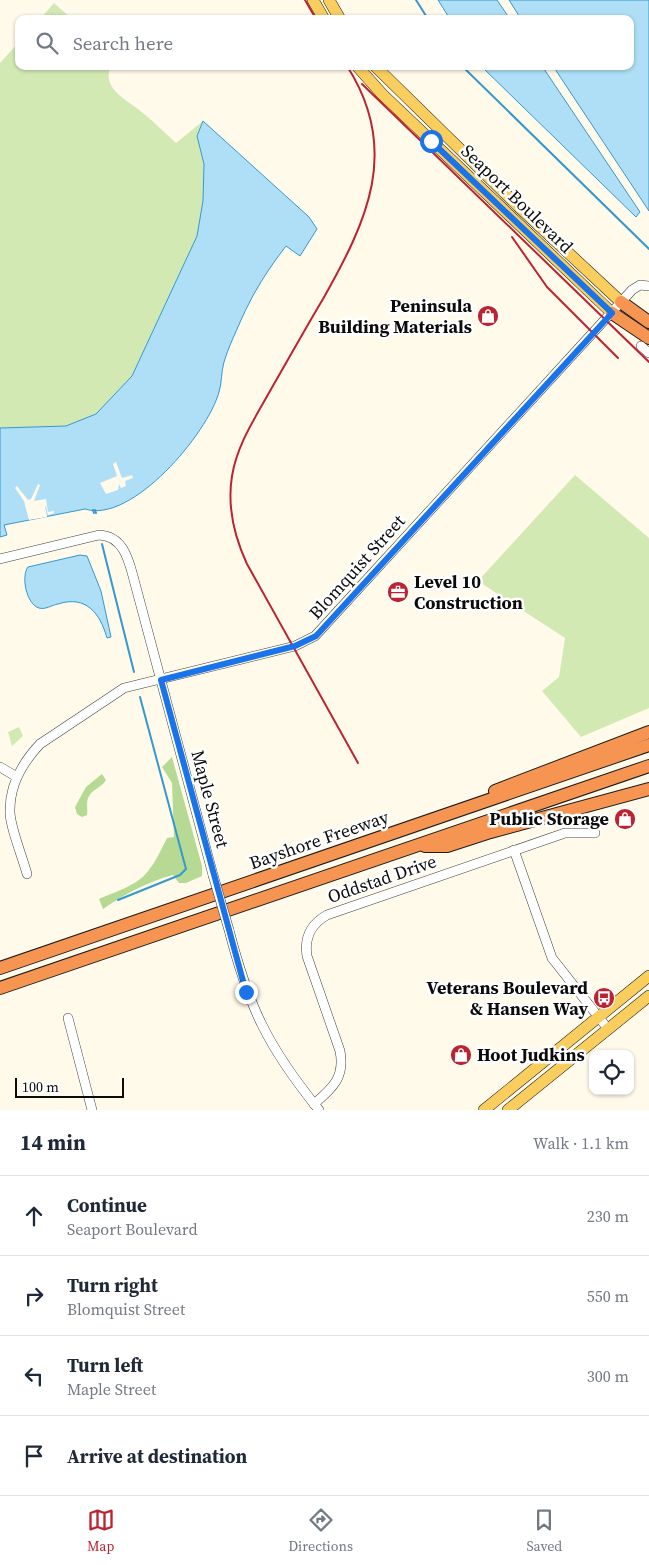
<!DOCTYPE html>
<html lang="en">
<head>
<meta charset="utf-8">
<style>
	:root { --surface:#fff; --page:#f2f2f3; --text:#1f2937; --muted:#747a83; --line:#e0e1e3; --accent:#bc2331 }
	body { margin:0; font-family:"Source Serif 4",serif; background:var(--page); color:var(--text) }
	.controls { position:absolute; right:15px; bottom:15px; display:grid; overflow:hidden; border-radius:10px; box-shadow:0 1px 4px #0004 }
	.controls button { width:45px; height:45px; display:grid; place-items:center; padding:0; border:0; border-bottom:1px solid var(--line); background:var(--surface); color:var(--text); font:25px sans-serif }
	.scale { position:absolute; left:15px; bottom:12px; width:109px; box-sizing:border-box; padding-left:5px; border:2px solid #0b0b0b; border-top:0; font-size:14px; line-height:18px; white-space:nowrap; color:#0b0b0b; -webkit-text-stroke:4px #fff; paint-order:stroke }
	.stop { position:absolute; width:15px; height:15px; margin:-11px; border:4px solid #1a73e8; border-radius:50%; background:#fff }
	.stop.end { background:#1a73e8; border-color:#fff; box-shadow:0 1px 5px #0008 }
	.list { margin:0; padding:0; list-style:none }
	h2 { display:flex; justify-content:space-between; align-items:center; height:65px; margin:0; padding:0 20px; font-size:21px }
	h2 small { font-size:16px; font-weight:400; color:var(--muted) }
	.list li { display:grid; grid-template-columns:32px 1fr auto; gap:15px; align-items:center; box-sizing:border-box; height:80px; padding:0 20px; border-top:1px solid var(--line) }
	.list b { display:block; font-size:19px; white-space:nowrap }
	.list p { margin:0; font-size:16px; white-space:nowrap; color:var(--muted) }
	.list em { font-size:16px; font-style:normal; color:var(--muted) }
	.icon { flex:none; width:28px; height:28px; fill:none; stroke:currentColor; stroke-width:2; stroke-linecap:round; stroke-linejoin:round }
	.map { position:relative; flex:none; width:649px; height:1110px; overflow:hidden }
	.search { position:absolute; background:var(--surface); box-shadow:0 1px 4px #0004; left:15px; right:15px; top:15px; height:55px; display:flex; align-items:center; gap:12px; box-sizing:border-box; padding:0 18px; border-radius:10px; color:var(--muted); font-size:19px }
	.sheet { height:385px; background:var(--surface) }
	nav { display:flex; justify-content:space-around; align-items:center; box-sizing:border-box; height:70px; border-top:1px solid var(--line); background:var(--surface); font-size:14px; color:var(--muted) }
	nav a { display:grid; justify-items:center; gap:2px }
	nav .on { color:var(--accent) }
	.map>svg:first-child { display:block }
	.green { fill:#d2e9b4 }
	.forest { fill:#b6da93 }
	.water { fill:#aedff6; stroke:#3598ce }
	.pier { fill:#fffaea }
	.lines { fill:none; stroke-linecap:round; stroke-linejoin:round }
	.stream { stroke:#3598ce; stroke-width:2 }
	.minor-casing { stroke:#3e3e3e; stroke-width:10 }
	.major-casing { stroke:#1c1c1c; stroke-width:12 }
	.highway-casing { stroke:#1c1c1c; stroke-width:14 }
	.minor { stroke:#fff; stroke-width:9 }
	.major { stroke:#facd5f; stroke-width:11 }
	.highway { stroke:#f69551; stroke-width:12 }
	.rail { stroke:#bc2331; stroke-width:2 }
	.minor-bridge-casing { stroke:#3e3e3e; stroke-width:10; stroke-linecap:butt }
	.minor-bridge { stroke:#fff; stroke-width:9 }
	.route { stroke:#1a73e8; stroke-width:6 }
	.labels { text-anchor:middle; stroke-width:5; stroke-linejoin:round; paint-order:stroke }
	.street-label { font-size:18px; fill:#0b0b0b; stroke:#fff }
	.poi-label { font-size:18px; font-weight:bold; fill:#0b0b0b; stroke:#fff; text-anchor:end }
</style>
</head>
<body>
<div class="map">
<svg width="649" height="1110" viewBox="0 0 649 1110">
	<rect width="100%" height="100%" fill="#fffaea"/>
	<g class="green">
		<polygon points="54,3 72,19 40,19"/>
		<path d="M19 42V66H111C101 87 125 99 138 109 151 119 164 132 176 143L203 121 197 136 204 164 203 201 197 236 132 376 97 414 66 426 5 429 0 428V63Z"/>
		<polygon points="575,475 649,538 649,708 581,737 542,691 559,677 565,638 478,581"/>
		<polygon points="19,727 23,736 12,746 8,732"/>
	</g>
	<g class="forest">
		<path d="M172 757 202 866V876L186 883H179L173 875C147 882 125 894 103 909L99 899C143 881 146 881 167 838L174 837 172 783 162 767Z"/>
		<path d="M102 774 106 780C101 788 92 789 88 798 86 804 88 809 87 815L82 817 77 814 75 807 86 787Z"/>
	</g>
	<g class="water">
		<polygon points="438,0 497,0 510,19 450,19"/>
		<polygon points="509,0 649,0 649,211 553,66 630,66 630,19 521,19"/>
		<polygon points="481,66 542,66 640,212 636,217"/>
		<path d="M203 121 309 217 317 229 300 256 286 246C267 271 254 291 241 320 235 334 228 348 224 362 221 372 222 383 219 392 208 433 132 524 85 509L4 525 7 535 0 537V428L66 426 96 414 132 376 197 236 203 201 204 164 197 136Z"/>
		<path d="M80 555 87 556 101 591 111 637 107 638C100 613 86 595 58 604 52 605 45 610 39 608 26 604 21 576 28 567Z"/>
	</g>
	<g class="pier">
		<polygon points="116,462 122,478 132,475 133,478 125,481 126,486 121,488 119,484 118,490 106,494 100,483 117,476 113,464"/>
		<polygon points="38,484 40,485 34,501 46,499 48,512 54,511 54,513 48,515 46,506 45,506 47,517 29,520 24,501 15,488 17,486 28,500 31,499"/>
	</g>
	<g class="lines">
		<g class="stream">
			<polyline points="416,0 428,19"/>
			<polyline points="462,66 649,249"/>
			<polyline points="93,510 94,513"/>
			<polyline points="95,510 96,513"/>
			<polyline points="102,544 134,672"/>
			<polyline points="118,900 180,875 186,869 140,697"/>
		</g>
		<g class="minor-casing">
			<g id="minor">
				<polyline points="641,346 649,353"/>
				<path d="M0 559 99 535C122 536 128 557 133 576L213 875"/>
				<polyline points="0,767 17,777"/>
				<polyline points="514,850 552,958 608,1029"/>
				<path d="M27 874C23 858 9 825 10 810 10 785 23 762 40 744L124 688 295 646 315 636 632 290 640 285 649 286"/>
				<path d="M229 930C249 1008 268 1047 319 1110"/>
				<polyline points="68,1018 92,1110"/>
				<path d="M314 1104C333 1088 345 1077 340 1051L307 956C304 937 311 924 327 915L565 833H595"/>
			</g>
		</g>
		<g class="major-casing">
			<g id="major">
				<polyline points="313,0 324,19"/>
				<polyline points="329,0 340,19"/>
				<polyline points="357,66 382,94 612,313"/>
				<polyline points="375,66 518,206 621,302"/>
				<polyline points="484,1110 649,976"/>
				<polyline points="508,1110 649,996"/>
			</g>
		</g>
		<g class="highway-casing">
			<g id="highway">
				<polyline points="621,302 649,322"/>
				<polyline points="612,313 649,338"/>
				<polyline points="495,791 649,732"/>
				<polyline points="425,846 447,846 487,833 649,789"/>
				<polyline points="0,968 649,745"/>
				<polyline points="0,988 649,766"/>
			</g>
		</g>
		<use href="#minor" class="minor"/>
		<use href="#major" class="major"/>
		<use href="#highway" class="highway"/>
		<g class="rail">
			<polyline points="305,0 316,19"/>
			<path d="M347 66C401 150 367 221 323 299 305 329 288 360 270 391 255 418 237 445 232 476 227 507 234 536 247 564L358 763"/>
			<polyline points="362,84 649,362"/>
			<polyline points="512,237 547,287 618,358"/>
		</g>
		<g class="minor-bridge-casing">
			<polyline id="minor-bridge" points="213,875 229,930"/>
		</g>
		<use href="#minor-bridge" class="minor-bridge"/>
	</g>
	<g class="lines">
		<polyline class="route" points="246,992 161,680 295,646 316,636 612,313 431,141"/>
	</g>
	<defs>
		<g id="shop-disc" transform="scale(1.125)"><circle r="9.5" fill="#bc2331" stroke="#fff"/><path d="M-5-2.5h2.3a2.7 3.5 0 0 1 5.4 0H5L5.5 6h-11ZM-1.5-2.5h3a1.5 2.3 0 0 0-3 0Z" fill="#fff"/></g>
		<g id="office-disc" transform="scale(1.125)"><circle r="9.5" fill="#bc2331" stroke="#fff"/><path d="M-6-3h4V-5.5h4V-3h4V5H-6ZM-1-4.5V-3h2v-1.5ZM-6 0V1H6V0Z" fill="#fff"/></g>
		<g id="bus-disc" transform="scale(1.125)"><circle r="9.5" fill="#bc2331" stroke="#fff"/><path d="M-5-6H5V4H4V6H2V4H-2V6H-4V4H-5ZM-3.5-4V0h7V-4ZM-3.5 1.2v1.5H-2V1.2ZM2 1.2v1.5H3.5V1.2Z" fill="#fff"/></g>
	</defs>
	<g fill-rule="evenodd">
		<use href="#shop-disc" x="488" y="316"/>
		<use href="#office-disc" x="398" y="592"/>
		<use href="#shop-disc" x="625" y="819"/>
		<use href="#bus-disc" x="604" y="998"/>
		<use href="#shop-disc" x="461" y="1055"/>
	</g>
	<g class="labels">
		<g class="street-label">
			<text transform="translate(517 199) rotate(44)" y="6">Seaport Boulevard</text>
			<text transform="translate(357 567) rotate(-48)" y="6">Blomquist Street</text>
			<text transform="translate(210 799) rotate(75)" y="6">Maple Street</text>
			<text transform="translate(319 840) rotate(-19)" y="6">Bayshore Freeway</text>
			<text transform="translate(382 879) rotate(-19)" y="6">Oddstad Drive</text>
		</g>
		<g class="poi-label">
			<text x="472" y="312">Peninsula<tspan x="472" dy="21">Building Materials</tspan></text>
			<text x="414" y="588" text-anchor="start">Level 10<tspan x="414" dy="21">Construction</tspan></text>
			<text x="609" y="825">Public Storage</text>
			<text x="588" y="994">Veterans Boulevard<tspan x="588" dy="21">&amp; Hansen Way</tspan></text>
			<text x="477" y="1061" text-anchor="start">Hoot Judkins</text>
		</g>
	</g>
</svg>
<div class="controls">
<button><svg class="icon" aria-label="locate" viewBox="0 0 24 24"><circle cx="12" cy="12" r="6"/><path d="M12 2v4M12 18v4M2 12h4M18 12h4"/></svg></button>
</div>
<div class="scale">100 m</div>
<div class="stop" style="left:431px;top:141px"></div>
<div class="stop end" style="left:246px;top:992px"></div>
<div class="search"><svg class="icon" aria-label="search" viewBox="0 0 24 24"><circle cx="10" cy="10" r="6"/><path d="M15 15l6 6"/></svg>Search here</div>
</div>
<section class="sheet">
<h2>14 min<small>Walk · 1.1 km</small></h2>
<ul class="list">
<li><svg class="icon" aria-label="ahead" viewBox="0 0 24 24"><path d="M12 20V5M6 11l6-6 6 6"/></svg><div><b>Continue</b><p>Seaport Boulevard</p></div><em>230 m</em></li>
<li><svg class="icon" aria-label="right" viewBox="0 0 24 24"><path d="M7 20v-9h11M14 6l5 5-5 5"/></svg><div><b>Turn right</b><p>Blomquist Street</p></div><em>550 m</em></li>
<li><svg class="icon" aria-label="left" viewBox="0 0 24 24"><path d="M17 20v-9H6M10 6l-5 5 5 5"/></svg><div><b>Turn left</b><p>Maple Street</p></div><em>300 m</em></li>
<li><svg class="icon" aria-label="arrive" viewBox="0 0 24 24"><path d="M6 21V4h12l-3 4 3 4H6"/></svg><div><b>Arrive at destination</b></div></li>
</ul>
</section>
<nav>
<a class="on"><svg class="icon" aria-label="map" viewBox="0 0 24 24"><path d="M3 6l6-2 6 2 6-2v14l-6 2-6-2-6 2zM9 4v14M15 6v14"/></svg>Map</a>
<a><svg class="icon" aria-label="directions" viewBox="0 0 24 24"><path d="M12 3l9 9-9 9-9-9zM9 14v-3h6M13 9l2 2-2 2"/></svg>Directions</a>
<a><svg class="icon" aria-label="saved" viewBox="0 0 24 24"><path d="M7 4h10v16l-5-4-5 4z"/></svg>Saved</a>
</nav>
</body>
</html>
